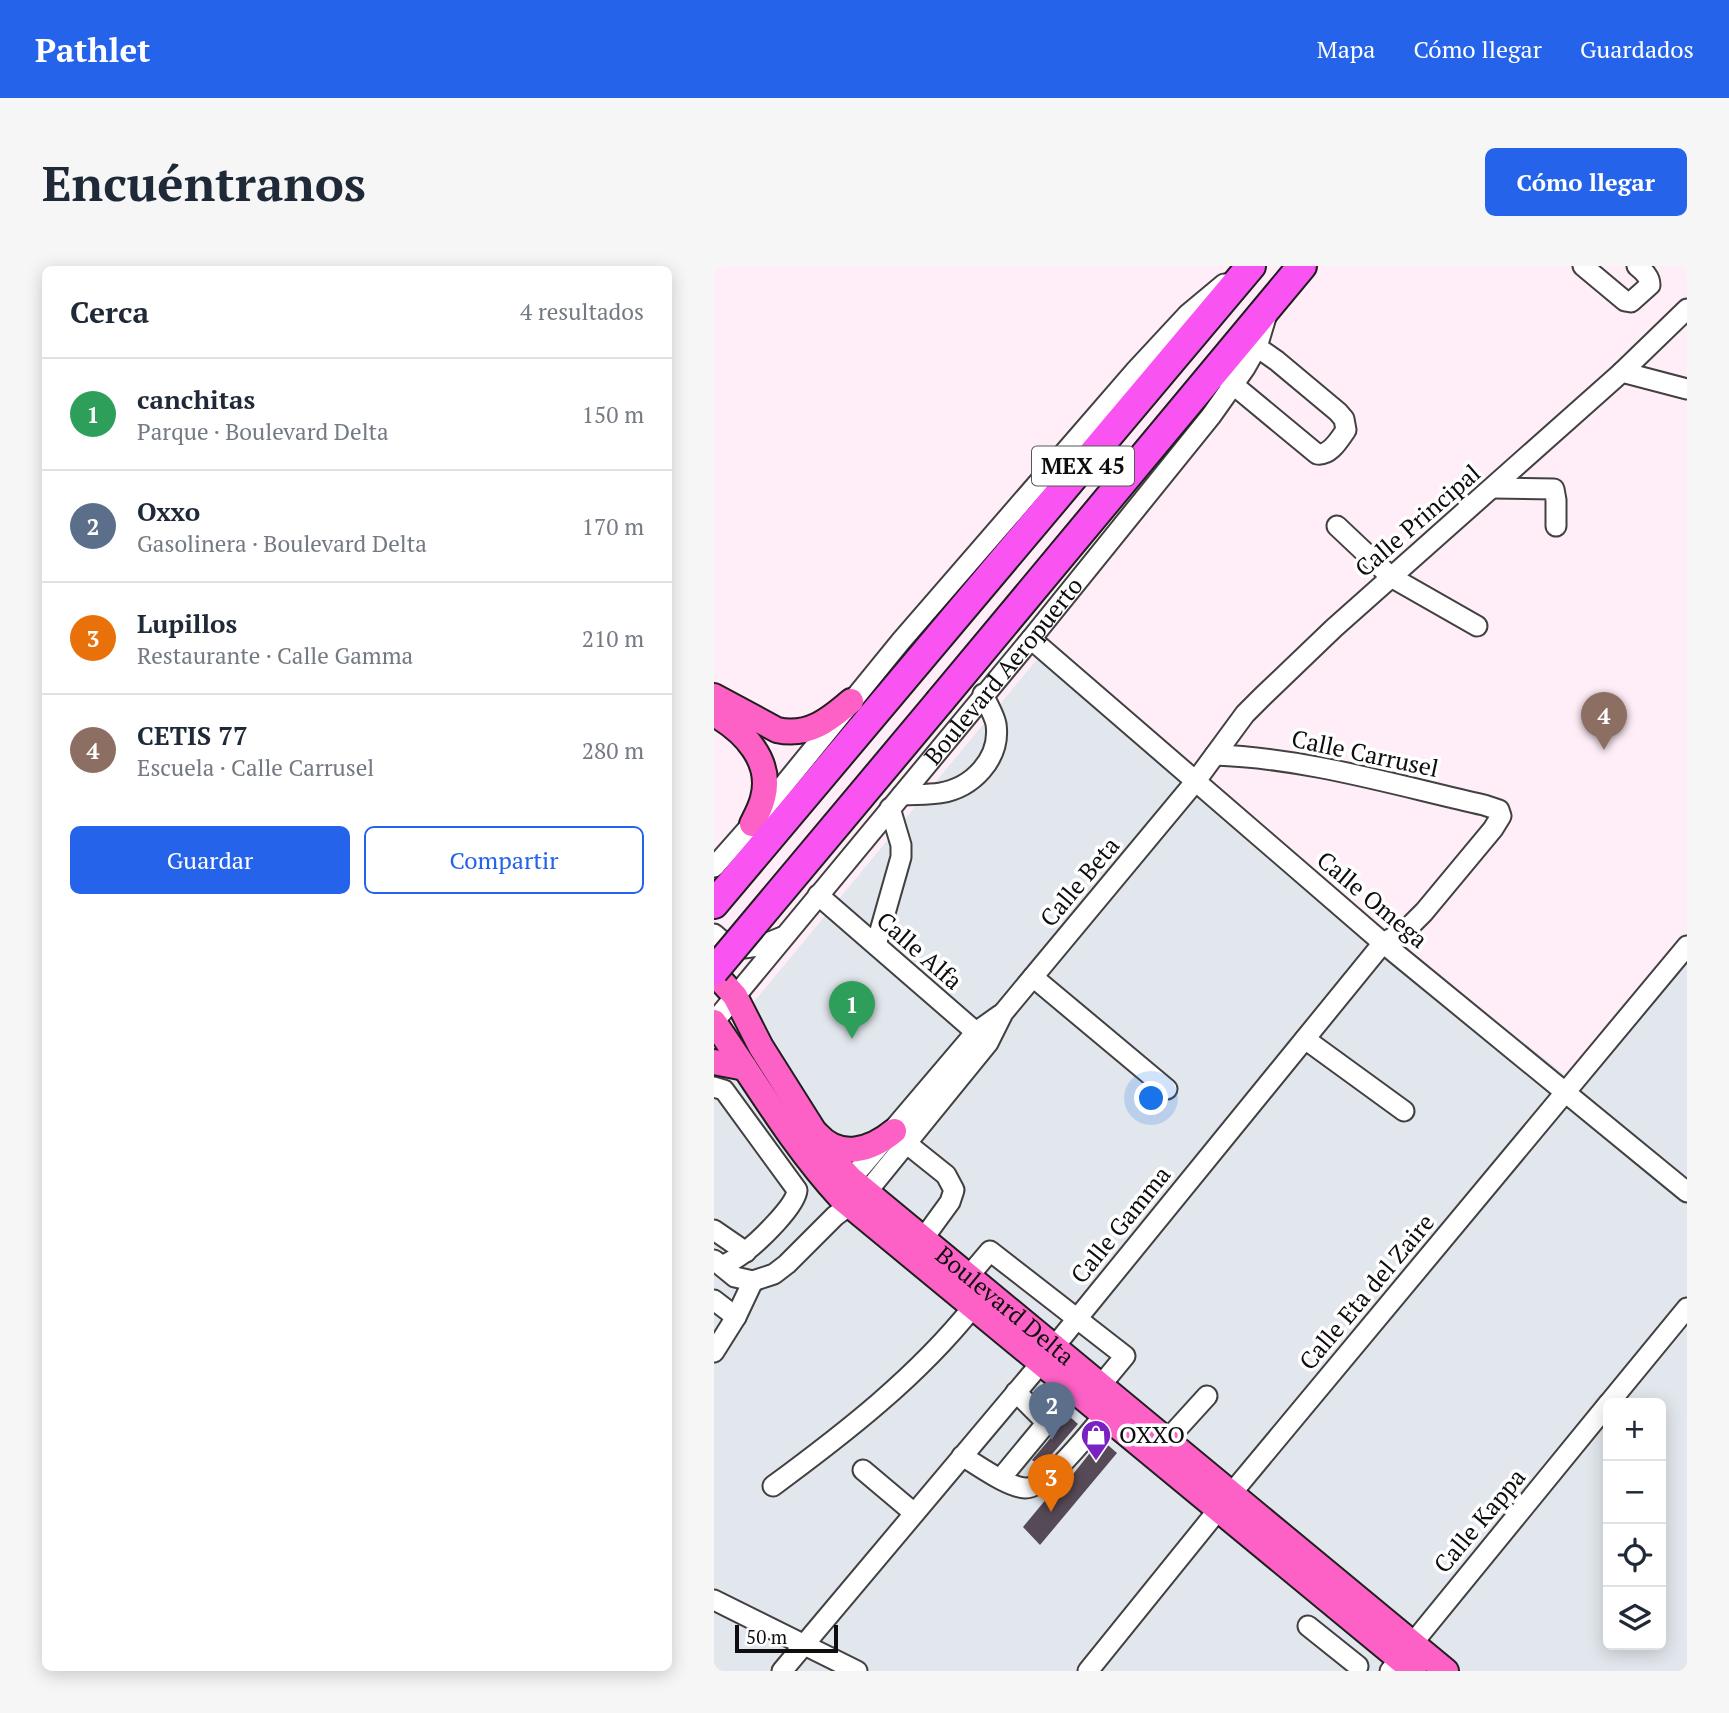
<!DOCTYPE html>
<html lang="es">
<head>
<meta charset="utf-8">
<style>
	:root { --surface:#fff; --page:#f6f6f7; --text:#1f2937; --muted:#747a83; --line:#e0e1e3; --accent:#2563eb }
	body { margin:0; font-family:"PT Serif",serif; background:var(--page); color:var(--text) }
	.controls { position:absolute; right:21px; bottom:21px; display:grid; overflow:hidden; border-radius:10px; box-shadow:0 4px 18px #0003 }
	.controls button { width:63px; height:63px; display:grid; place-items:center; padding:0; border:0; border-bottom:2px solid var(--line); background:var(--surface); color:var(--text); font:35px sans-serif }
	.scale { position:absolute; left:21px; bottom:18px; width:103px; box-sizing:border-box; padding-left:7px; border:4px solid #0e0e0e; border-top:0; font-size:19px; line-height:24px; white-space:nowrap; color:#0e0e0e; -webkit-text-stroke:5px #fff; paint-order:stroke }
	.you { position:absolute; left:438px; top:833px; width:24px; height:24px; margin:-18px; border:5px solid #fff; border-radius:50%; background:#1a73e8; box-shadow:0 0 0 10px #1a73e833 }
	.badge { display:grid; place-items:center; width:46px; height:46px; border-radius:50%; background:var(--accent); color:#fff; font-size:23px; font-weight:700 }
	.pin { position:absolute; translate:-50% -58px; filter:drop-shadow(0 2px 4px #0008) }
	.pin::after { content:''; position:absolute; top:37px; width:24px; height:21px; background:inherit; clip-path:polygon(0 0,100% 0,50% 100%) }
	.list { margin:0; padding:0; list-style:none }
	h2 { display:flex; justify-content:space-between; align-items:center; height:91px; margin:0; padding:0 28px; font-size:30px }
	h2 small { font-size:23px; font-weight:400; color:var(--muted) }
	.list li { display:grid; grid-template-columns:46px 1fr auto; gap:21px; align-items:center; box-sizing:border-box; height:112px; padding:0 28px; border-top:2px solid var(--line) }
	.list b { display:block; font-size:26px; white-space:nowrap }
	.list p { margin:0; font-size:23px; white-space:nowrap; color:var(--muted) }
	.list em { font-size:23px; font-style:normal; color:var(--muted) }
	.actions { display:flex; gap:14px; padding:21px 28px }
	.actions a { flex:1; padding:16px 0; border:2px solid var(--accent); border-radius:10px; text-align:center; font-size:24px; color:var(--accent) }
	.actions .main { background:var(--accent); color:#fff }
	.icon { flex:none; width:38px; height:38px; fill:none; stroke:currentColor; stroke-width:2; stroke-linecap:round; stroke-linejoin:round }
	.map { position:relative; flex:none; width:973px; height:1405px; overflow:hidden; border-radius:10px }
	header { display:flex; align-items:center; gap:42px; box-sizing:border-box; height:98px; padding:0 35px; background:var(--accent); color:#fff }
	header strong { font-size:33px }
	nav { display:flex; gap:38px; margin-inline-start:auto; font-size:24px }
	.intro { display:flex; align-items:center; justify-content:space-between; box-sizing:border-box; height:168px; padding:0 42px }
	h1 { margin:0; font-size:49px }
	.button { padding:18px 32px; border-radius:10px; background:var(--accent); color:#fff; font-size:24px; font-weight:700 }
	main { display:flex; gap:42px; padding:0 42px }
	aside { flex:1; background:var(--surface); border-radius:10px; box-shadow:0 4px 18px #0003 }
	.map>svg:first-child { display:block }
	.industrial { fill:#e2e7ed; fill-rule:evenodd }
	.building { fill:#564a57 }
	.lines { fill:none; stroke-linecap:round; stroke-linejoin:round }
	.minor-casing { stroke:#414141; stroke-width:23 }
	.major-casing { stroke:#1f1f1f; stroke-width:28 }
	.highway-casing { stroke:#1f1f1f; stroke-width:32 }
	.minor { stroke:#fff; stroke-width:19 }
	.major { stroke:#fd61c6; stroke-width:24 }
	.highway { stroke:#f953f1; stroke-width:28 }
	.highway-bridge-casing { stroke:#1f1f1f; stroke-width:32; stroke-linecap:butt }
	.highway-bridge { stroke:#f953f1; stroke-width:28 }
	.labels { text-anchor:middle; stroke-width:7; stroke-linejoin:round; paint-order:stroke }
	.shield { fill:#fff; stroke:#565656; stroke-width:2 }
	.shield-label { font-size:23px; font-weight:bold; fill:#0e0e0e }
	.street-label { font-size:24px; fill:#0e0e0e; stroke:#fff }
	.poi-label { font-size:24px; fill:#0e0e0e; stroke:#fff; text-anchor:start }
</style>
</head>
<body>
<header>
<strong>Pathlet</strong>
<nav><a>Mapa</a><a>Cómo llegar</a><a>Guardados</a></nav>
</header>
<div class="intro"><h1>Encuéntranos</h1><a class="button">Cómo llegar</a></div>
<main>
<aside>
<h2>Cerca<small>4 resultados</small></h2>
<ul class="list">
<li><span class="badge" style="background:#2e9e5b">1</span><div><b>canchitas</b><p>Parque · Boulevard Delta</p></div><em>150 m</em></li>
<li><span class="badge" style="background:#5c6f8a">2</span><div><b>Oxxo</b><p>Gasolinera · Boulevard Delta</p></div><em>170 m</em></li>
<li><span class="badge" style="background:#e8710a">3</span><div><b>Lupillos</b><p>Restaurante · Calle Gamma</p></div><em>210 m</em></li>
<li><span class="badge" style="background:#8d6e63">4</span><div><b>CETIS 77</b><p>Escuela · Calle Carrusel</p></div><em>280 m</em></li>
</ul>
<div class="actions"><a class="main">Guardar</a><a>Compartir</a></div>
</aside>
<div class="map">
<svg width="973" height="1405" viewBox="0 0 973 1405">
	<rect width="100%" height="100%" fill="#ffeef8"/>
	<path class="industrial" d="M329 386 480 512 853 811 973 673V1405H0V784ZM894 1137H947V1379H894Z"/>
	<g class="building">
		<polygon points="355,1150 364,1158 327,1201 318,1194"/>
		<polygon points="387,1173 403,1187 326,1279 309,1261 348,1214 352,1217"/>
	</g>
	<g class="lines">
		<g class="minor-casing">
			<g id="minor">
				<path d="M869 0 911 35 917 36 936 19C936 10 929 5 923 0"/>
				<polyline points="908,106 973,123"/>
				<path d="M510 111 603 188C616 190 625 174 632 164L630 153 624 146 563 95 533 74"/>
				<polyline points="779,222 840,223 842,234 842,260"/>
				<polyline points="623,260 677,311 763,360"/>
				<polyline points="317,373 669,677 973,926"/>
				<path d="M188 529C200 528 214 529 226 527 258 522 287 493 282 458 280 448 273 438 269 428"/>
				<polyline points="0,601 38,558 187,375 422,104 474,48 510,18"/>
				<polyline points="104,629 271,774"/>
				<path d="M0 668C22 690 42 682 68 671"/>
				<polyline points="162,679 187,591 187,579 176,542"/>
				<polyline points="319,711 453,823"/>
				<path id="s1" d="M0 756 317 373 497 150 531 102 543 81 553 48"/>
				<polyline points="591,773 690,845"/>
				<path d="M0 821 10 824 83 924C82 940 45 975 32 985 25 991 16 996 8 1000"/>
				<polyline points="192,877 232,909 240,924 236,936 209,973"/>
				<polyline points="130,925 137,913 262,766 286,749"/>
				<polyline points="0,964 32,986"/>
				<polyline points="0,994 21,1011 39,1015 60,1008 73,998 121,950 152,927 274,777 289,747 481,516 531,448 549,430 620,362 908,106 973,43"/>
				<polyline points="254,1011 276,985 411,1090 387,1119"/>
				<polyline points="0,1034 22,1051"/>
				<polyline points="0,1086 22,1051 39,1015"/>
				<polyline points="302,1126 332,1156"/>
				<polyline points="895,1137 973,1042"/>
				<polyline points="453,1174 493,1130"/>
				<path d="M248 1190C264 1199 293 1221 311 1222 333 1223 374 1167 390 1150"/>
				<polyline points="149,1204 200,1247"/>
				<polyline points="287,1212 359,1125"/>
				<path d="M59 1220C131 1167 203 1111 259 1041"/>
				<polyline points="0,1334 143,1405"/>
				<polyline points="594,1360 644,1400"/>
				<path d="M68 1405 327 1097 669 677 692 664 710 646 779 563 787 550 785 544 770 539C681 519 592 492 501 489"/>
				<polyline points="374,1405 517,1228 973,680"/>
				<polyline points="676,1405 894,1138"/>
			</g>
		</g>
		<g class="major-casing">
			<g id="major">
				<path d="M0 430 63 464C94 471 115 454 137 435"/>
				<path d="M0 448C30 465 59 495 49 532 47 541 42 550 38 558"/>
				<path id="s2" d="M0 707 21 730 47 781 117 892 137 913 732 1405"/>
				<path d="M0 756C41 815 78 879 127 932L700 1405"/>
				<polyline points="0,796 31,802"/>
				<path d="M103 868C126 894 157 884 180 865"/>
			</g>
		</g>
		<g class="highway-casing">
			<g id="highway">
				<polyline points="226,435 588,0"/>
				<polyline points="0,638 537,0"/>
			</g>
		</g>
		<use href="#minor" class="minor"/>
		<use href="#major" class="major"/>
		<use href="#highway" class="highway"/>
		<g class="highway-bridge-casing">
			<polyline id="highway-bridge" points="0,705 226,435"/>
		</g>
		<use href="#highway-bridge" class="highway-bridge"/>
	</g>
	<defs>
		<g id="shop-pin" transform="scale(1.575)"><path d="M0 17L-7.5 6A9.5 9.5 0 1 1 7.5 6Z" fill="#7921c2" stroke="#fff"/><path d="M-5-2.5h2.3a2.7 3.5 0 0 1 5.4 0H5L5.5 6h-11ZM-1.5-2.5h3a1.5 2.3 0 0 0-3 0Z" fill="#fff"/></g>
	</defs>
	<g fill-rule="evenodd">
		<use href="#shop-pin" x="382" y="1169"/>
	</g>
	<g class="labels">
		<rect class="shield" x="318" y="180.5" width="102" height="39" rx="5"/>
		<g class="shield-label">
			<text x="369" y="208">MEX 45</text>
		</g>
		<g class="street-label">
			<text transform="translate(704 255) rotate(-41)" y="8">Calle Principal</text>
			<text dy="8" stroke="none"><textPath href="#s1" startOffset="455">Boulevard Aeropuerto</textPath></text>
			<text transform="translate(651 488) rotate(12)" y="8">Calle Carrusel</text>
			<text transform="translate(366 616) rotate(-50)" y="8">Calle Beta</text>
			<text transform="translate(658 634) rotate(40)" y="8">Calle Omega</text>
			<text transform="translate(205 685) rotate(41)" y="8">Calle Alfa</text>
			<text transform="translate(407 959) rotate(-51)" y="8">Calle Gamma</text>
			<text transform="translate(653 1026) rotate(-50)" y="8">Calle Eta del Zaire</text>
			<text dy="8" stroke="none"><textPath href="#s2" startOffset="448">Boulevard Delta</textPath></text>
			<text transform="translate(766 1255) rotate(-50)" y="8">Calle Kappa</text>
		</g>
		<g class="poi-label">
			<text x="405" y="1177">OXXO</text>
		</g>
	</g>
</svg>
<div class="controls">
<button>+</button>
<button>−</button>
<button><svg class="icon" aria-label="locate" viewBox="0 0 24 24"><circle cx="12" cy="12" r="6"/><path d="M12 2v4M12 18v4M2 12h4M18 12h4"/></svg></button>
<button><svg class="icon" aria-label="layers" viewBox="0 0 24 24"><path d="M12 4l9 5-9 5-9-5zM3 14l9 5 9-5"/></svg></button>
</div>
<div class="scale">50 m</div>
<div class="you"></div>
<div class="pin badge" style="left:138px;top:773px;background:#2e9e5b">1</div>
<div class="pin badge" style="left:338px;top:1174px;background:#5c6f8a">2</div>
<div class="pin badge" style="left:337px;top:1246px;background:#e8710a">3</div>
<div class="pin badge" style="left:890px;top:484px;background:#8d6e63">4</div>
</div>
</main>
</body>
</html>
